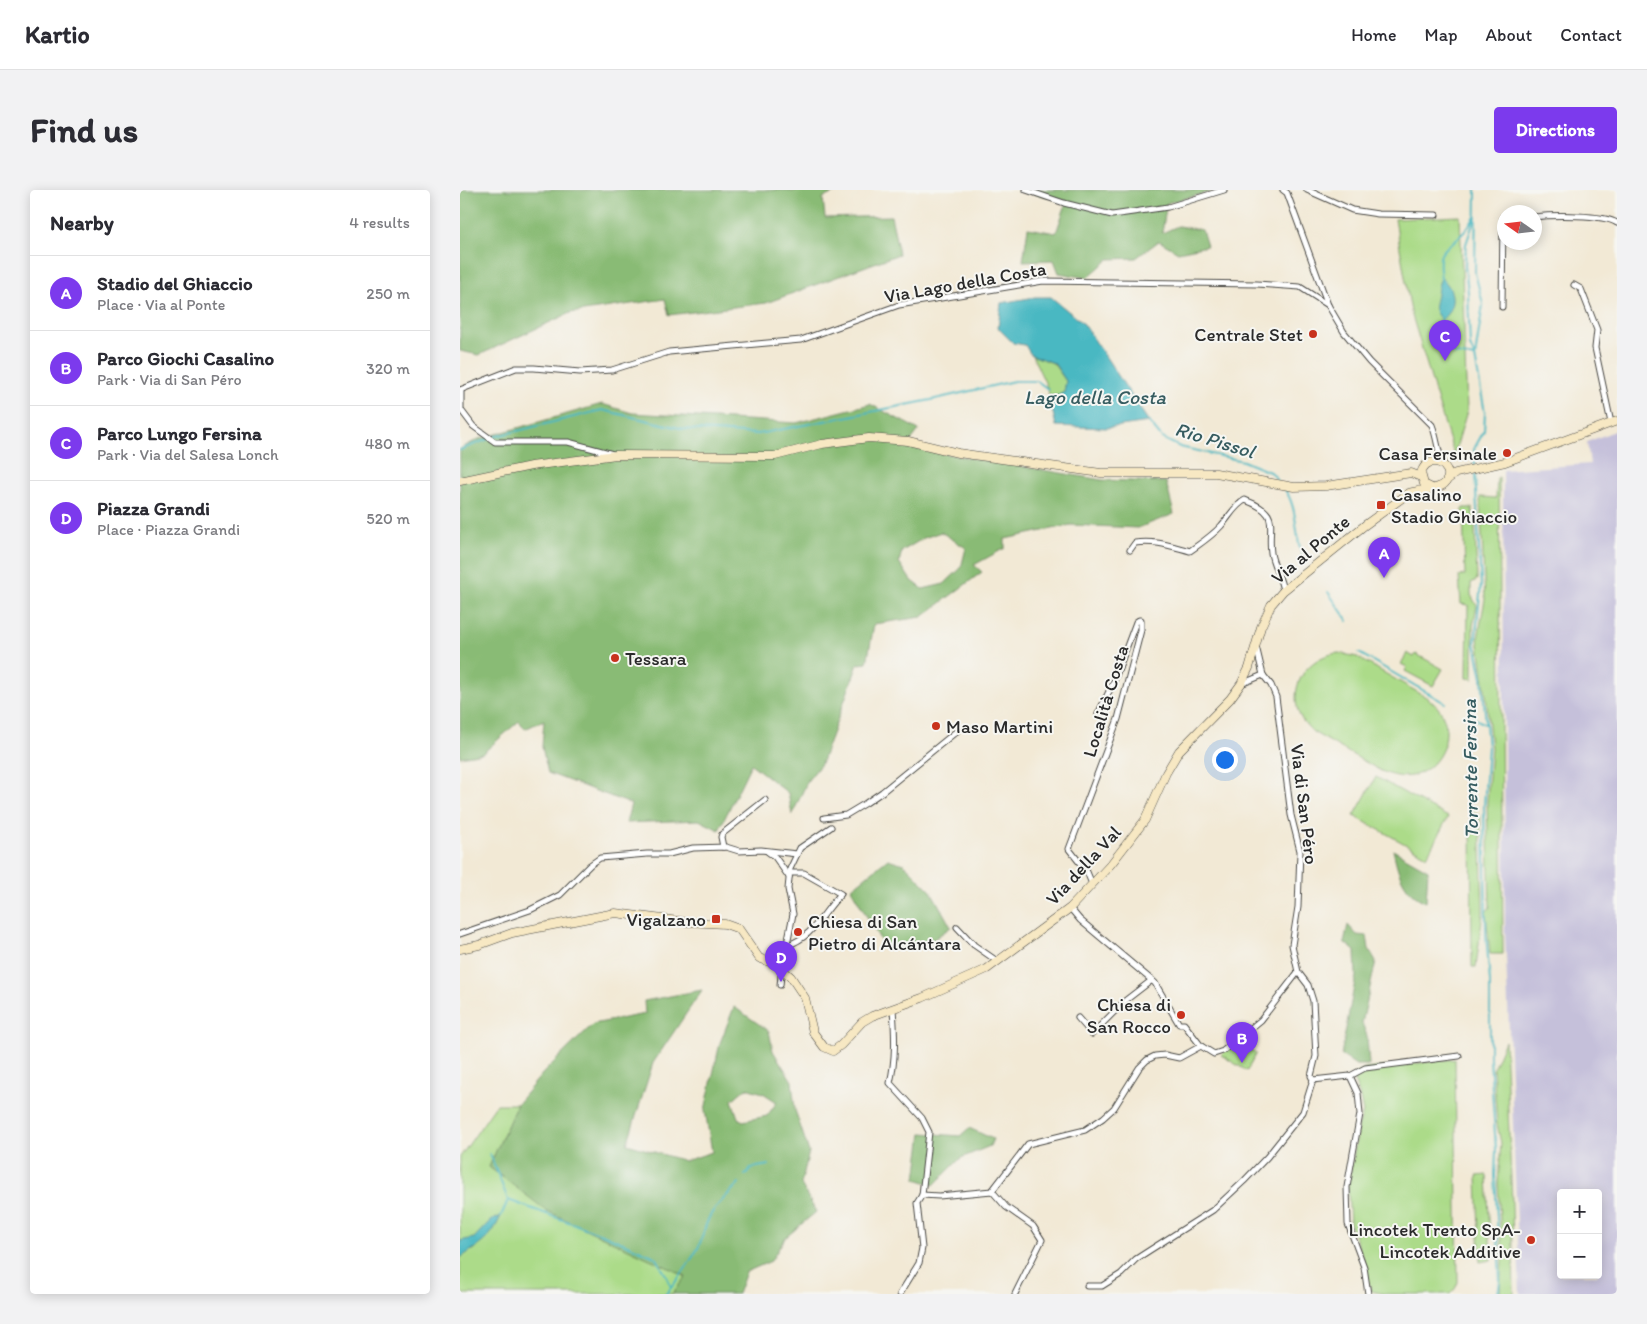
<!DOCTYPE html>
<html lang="en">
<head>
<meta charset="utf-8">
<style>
	:root { --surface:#fff; --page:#f2f2f3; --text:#2b2b33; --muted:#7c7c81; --line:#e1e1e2; --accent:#7c3aed }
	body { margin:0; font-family:Itim,sans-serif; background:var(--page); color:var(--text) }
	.controls { position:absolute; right:15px; bottom:15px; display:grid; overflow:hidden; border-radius:5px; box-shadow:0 2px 12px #0003 }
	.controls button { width:45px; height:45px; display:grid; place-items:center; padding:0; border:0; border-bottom:1px solid var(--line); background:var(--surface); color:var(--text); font:25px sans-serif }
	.compass { position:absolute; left:1037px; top:15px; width:45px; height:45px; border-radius:50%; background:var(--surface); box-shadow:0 2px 12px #0003; rotate:284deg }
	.you { position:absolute; left:764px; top:569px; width:18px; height:18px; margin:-12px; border:4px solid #fff; border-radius:50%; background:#1a73e8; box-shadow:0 0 0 8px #1a73e833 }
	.badge { display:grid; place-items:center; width:32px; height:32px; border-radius:50%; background:var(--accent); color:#fff; font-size:16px; font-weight:700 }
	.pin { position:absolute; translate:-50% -41px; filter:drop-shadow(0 1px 2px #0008) }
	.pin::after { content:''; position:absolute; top:26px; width:18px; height:15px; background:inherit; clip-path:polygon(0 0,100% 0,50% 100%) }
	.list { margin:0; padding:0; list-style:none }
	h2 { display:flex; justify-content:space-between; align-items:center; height:65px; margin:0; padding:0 20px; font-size:21px }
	h2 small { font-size:16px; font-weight:400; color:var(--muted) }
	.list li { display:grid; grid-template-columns:32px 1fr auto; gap:15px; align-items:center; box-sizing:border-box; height:75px; padding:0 20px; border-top:1px solid var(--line) }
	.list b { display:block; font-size:19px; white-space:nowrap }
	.list p { margin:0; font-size:16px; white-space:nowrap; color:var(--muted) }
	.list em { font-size:16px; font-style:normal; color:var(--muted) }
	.map { position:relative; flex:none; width:1157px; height:1104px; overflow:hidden; border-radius:5px }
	header { display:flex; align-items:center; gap:30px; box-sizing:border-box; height:70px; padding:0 25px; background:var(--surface); border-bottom:1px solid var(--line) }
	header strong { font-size:24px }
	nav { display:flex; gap:28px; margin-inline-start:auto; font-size:18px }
	.intro { display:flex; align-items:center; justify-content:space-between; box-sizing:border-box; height:120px; padding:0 30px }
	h1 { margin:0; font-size:35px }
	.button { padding:12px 22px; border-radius:5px; background:var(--accent); color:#fff; font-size:18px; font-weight:700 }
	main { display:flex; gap:30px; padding:0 30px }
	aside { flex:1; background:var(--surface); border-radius:5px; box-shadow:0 2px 12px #0003 }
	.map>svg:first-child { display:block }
	.industrial { fill:#c5c0da; fill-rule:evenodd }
	.green { fill:#acdb89; stroke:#6c835a }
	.forest { fill:#89bb75; stroke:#5a7350; fill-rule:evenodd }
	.water { fill:#4ab8c2; stroke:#3a7276 }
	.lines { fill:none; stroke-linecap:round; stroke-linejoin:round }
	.stream { stroke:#4ab8c2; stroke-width:2 }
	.street-casing { stroke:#494844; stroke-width:7 }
	.secondary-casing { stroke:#494844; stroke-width:9 }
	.street { stroke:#fff; stroke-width:5 }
	.secondary { stroke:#f7e8c3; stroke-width:8 }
	.poi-dot { fill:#c8321e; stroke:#f6f6f2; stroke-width:2 }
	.labels { text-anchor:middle; stroke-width:4; stroke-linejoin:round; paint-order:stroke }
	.street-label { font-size:19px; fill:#2b2b2b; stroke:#f6f6f2 }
	.poi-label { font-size:19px; fill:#2b2b2b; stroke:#f6f6f2; text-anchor:end }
	.water-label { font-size:20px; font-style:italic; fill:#365c60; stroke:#f6f6f2 }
</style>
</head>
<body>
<header>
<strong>Kartio</strong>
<nav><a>Home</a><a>Map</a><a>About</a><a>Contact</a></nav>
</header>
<div class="intro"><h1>Find us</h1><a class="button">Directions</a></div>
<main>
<aside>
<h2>Nearby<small>4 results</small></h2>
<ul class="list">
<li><span class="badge">A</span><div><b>Stadio del Ghiaccio</b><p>Place · Via al Ponte</p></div><em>250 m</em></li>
<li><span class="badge">B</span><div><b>Parco Giochi Casalino</b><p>Park · Via di San Péro</p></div><em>320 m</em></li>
<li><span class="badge">C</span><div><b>Parco Lungo Fersina</b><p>Park · Via del Salesa Lonch</p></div><em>480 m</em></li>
<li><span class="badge">D</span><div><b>Piazza Grandi</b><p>Place · Piazza Grandi</p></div><em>520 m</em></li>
</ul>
</aside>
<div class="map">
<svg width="1157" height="1104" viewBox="0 0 1157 1104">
	<rect width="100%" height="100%" fill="#f6f6f2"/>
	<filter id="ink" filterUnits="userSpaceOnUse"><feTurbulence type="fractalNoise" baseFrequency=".02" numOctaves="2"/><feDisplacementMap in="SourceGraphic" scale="10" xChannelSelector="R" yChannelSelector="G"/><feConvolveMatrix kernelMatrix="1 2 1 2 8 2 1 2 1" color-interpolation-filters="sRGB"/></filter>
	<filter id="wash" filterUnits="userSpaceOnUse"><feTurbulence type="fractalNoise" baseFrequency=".0096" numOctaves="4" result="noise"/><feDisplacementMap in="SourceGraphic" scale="20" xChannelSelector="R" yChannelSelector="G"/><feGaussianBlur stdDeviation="1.12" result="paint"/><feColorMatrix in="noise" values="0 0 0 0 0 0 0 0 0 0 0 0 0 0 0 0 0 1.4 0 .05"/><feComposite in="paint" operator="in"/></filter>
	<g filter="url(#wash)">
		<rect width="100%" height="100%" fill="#f2e9d5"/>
		<path class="industrial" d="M1157 240V1104H1060L1045 742 1043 280 1130 274 1127 252ZM1101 1003H1138V1085H1101Z"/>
		<g class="green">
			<polygon points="1000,26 1007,221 994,265 951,122 935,29"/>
			<polygon points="572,165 593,173 606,191 604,202 597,206 589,206 588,199"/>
			<polygon points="1039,287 1043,764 1030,764 1026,722 1030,717 1027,612 1031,558 1026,506 1018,448 1025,409 1020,307 1036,308 1037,288"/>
			<polygon points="1003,318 1012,318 1015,337 1017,390 1011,393 1011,405 1017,416 1013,436 1013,489 1007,488 1008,415 1001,414 999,386 1005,385"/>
			<path d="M879 463 897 467 966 507C972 512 979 517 982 524 994 548 978 581 951 586 941 588 931 585 921 581L853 542C848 537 842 531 839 524 828 494 849 465 879 463Z"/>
			<polygon points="947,463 954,467 956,464 983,479 973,496 945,481 947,477 941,474"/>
			<polygon points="916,587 988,627 967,666 894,626"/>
			<polygon points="1011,619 1020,627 1023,722 1016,777 1012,777"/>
			<polygon points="775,851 796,863 787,881 761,865"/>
			<polygon points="1045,851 1052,1012 1054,1104 1040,1104 1042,1068 1038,993 1041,953 1037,934 1033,879"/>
			<polygon points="995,869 998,1092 995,1099 990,1104 926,1104 911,1101 903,1068 890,1034 888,997 899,935 903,922 899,903 892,886 905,879"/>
			<polygon points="37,914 57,914 29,977 37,983 226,1087 212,1104 0,1104 0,967"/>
			<polygon points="1027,985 1031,1070 1020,1072 1017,986"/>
		</g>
		<g class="forest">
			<polygon points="0,0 330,0 331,2 337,0 380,0 363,8 365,28 431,26 439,64 306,113 209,125 205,109 110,123 19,165 0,161"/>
			<polygon points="558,0 753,0 750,2 707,13 702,43 718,36 742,40 747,56 718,62 699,51 676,68 649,69 627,88 599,83 594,70 563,71 568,38 596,43 607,11"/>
			<path d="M142 214 172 223 336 233 410 214 459 240 446 257 642 290 706 292 714 324 678 338 611 335 545 349V358L514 375 522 382 462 427 414 434 407 473 398 474 361 574 348 590 332 625 328 603 291 574 259 640 239 630 166 633 171 614 88 583 82 557 84 530 65 539 59 531 23 563 0 567V259L19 249ZM481 342 506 358 501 378 484 394 463 399 450 389 439 372 442 361 464 348Z"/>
			<path d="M933 660 968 680 966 712C943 703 938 682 933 660Z"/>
			<polygon points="428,669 444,674 471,701 491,737 467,754 437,754 425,758 391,699"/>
			<polygon points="888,735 897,745 907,746 909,759 916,771 902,833 907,846 909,875 896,875 881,865 896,786 895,761 884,752"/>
			<path d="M242 800 193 873 167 954 225 971 252 962 245 920 260 853 274 817 309 841 313 861 332 891 335 920 349 962 341 994 356 1022 325 1048 311 1071 286 1082 278 1104H212L226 1086 87 1021 29 977 57 914 83 883 133 834 185 824 184 811ZM286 898 303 903 317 912 307 926 283 931 278 928 272 910Z"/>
			<polygon points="509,938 533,949 530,956 501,968 474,995 456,989 462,943 500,946"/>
		</g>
		<g class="water">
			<path d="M981 88C996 99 996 119 981 130 971 117 975 117 977 104 978 97 978 94 981 88Z"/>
			<polygon points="575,107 591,107 624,134 689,232 646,238 596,236 589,206 597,206 604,202 606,191 594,173 571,165 565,155 553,153 538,138 541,113"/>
			<path d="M41 1026C31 1049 21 1054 0 1068V1051L14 1048 30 1031Z"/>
		</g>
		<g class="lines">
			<g class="stream">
				<path d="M981 89C977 58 981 64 1001 45 1007 40 1011 32 1016 26"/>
				<polyline points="982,128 979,140 988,160 995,164 1015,167"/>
				<polyline points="1014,165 1010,156 1008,102 1005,76 1006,54 1015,28"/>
				<polyline points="689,232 702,248 720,257 783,271 812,283 818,291"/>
				<polyline points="33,247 142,220 224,239 298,244 471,210 554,191 577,191 588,199"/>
				<polyline points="0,260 28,249"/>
				<polyline points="1015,277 1014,259 1024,241 1025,223 1015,167 1023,114 1015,83 1016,0"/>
				<polyline points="1015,282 1021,394 1015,453 1022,488 1028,557 1024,617 1026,744 1030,792 1030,869 1036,960 1035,985 1040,1091 1038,1104"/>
				<path d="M823 297C841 319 833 354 846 372"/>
				<polyline points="868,402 888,431"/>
				<polyline points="899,463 985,513"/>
				<polyline points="1008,525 1025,534"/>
				<polyline points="30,964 48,1010 41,1026"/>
				<polyline points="285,985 291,978 309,975"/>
				<polyline points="48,1010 142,1044 195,1067 206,1085 211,1097"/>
				<path d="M206 1104C217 1091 228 1075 237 1060 243 1049 244 1035 251 1024 259 1012 269 1004 279 993"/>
			</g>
		</g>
	</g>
	<g filter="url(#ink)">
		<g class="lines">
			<g class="street-casing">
				<g id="street">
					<polyline points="566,0 604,13 652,25 708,17 764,0"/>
					<path d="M823 0 827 3 868 115 884 142 909 172 972 235C978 250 977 262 984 275"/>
					<polyline points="847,0 892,20 918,24 976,25"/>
					<path d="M1074 27C1092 25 1143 24 1157 33"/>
					<polyline points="1114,95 1121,99 1137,140 1135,158 1151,233"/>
					<polyline points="1042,117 1043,27 1044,27"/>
					<polyline points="0,200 56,178 74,178 120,182 152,180 209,162 341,150 439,115 583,91 797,94 840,97 868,115"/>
					<polyline points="1,200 1,220 13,236 35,252 108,252 153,264"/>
					<path d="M670 360 675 353C695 350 711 356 730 361 741 353 752 346 761 336 770 326 774 316 785 310 822 324 807 334 811 363 813 376 821 387 823 401"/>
					<polyline points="796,456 803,485"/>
					<polyline points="781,494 803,485"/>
					<polyline points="364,628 386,625 406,613 422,602 497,541"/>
					<polyline points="263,657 261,647 262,644 305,610"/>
					<polyline points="308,662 315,667 329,687"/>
					<polyline points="632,694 627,682 609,659 658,529 681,440 681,430 679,430 676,432 654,491 638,524"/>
					<polyline points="610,718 620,730 695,793 719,834 724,834 741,856 754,864 763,861 801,830 838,782"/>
					<polyline points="497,737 514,755 537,771"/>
					<polyline points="0,744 70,720 100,705 130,675 140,668 187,664 209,664 233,658 266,657 279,661 301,660 337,664"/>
					<path d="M326 756C355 746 361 724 381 704L344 683H330"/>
					<polyline points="320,776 319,767 328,749 333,724 328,699 330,679 340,658 371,637"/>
					<polyline points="320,795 321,786 324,781"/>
					<path d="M433 819C435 845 436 868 430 893L462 928 469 942 462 1005 457 1013 462 1058 459 1073 440 1104"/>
					<polyline points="618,828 632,844 666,810 692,790"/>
					<polyline points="890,886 898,903 900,924 887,997 888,1034 904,1077 908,1104"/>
					<polyline points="853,890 890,886 905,878 999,866"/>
					<polyline points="532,1001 568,954 625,940 643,928 654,918 679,878 687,870 695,866 705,865 719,868 741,856"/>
					<polyline points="532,1001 546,1017 573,1036 582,1050 555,1104"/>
					<polyline points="462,1005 479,1006 532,1001"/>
					<polyline points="627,1096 642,1096 661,1084 676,1069 690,1060 753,1020 784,991 807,967 843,922 853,890 851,886 856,866 853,811 848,795 838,782 832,755 838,717 840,661 831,625 816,507 811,495 803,485"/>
				</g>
			</g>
			<g class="secondary-casing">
				<g id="secondary">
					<polyline points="987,290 996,283 1045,272 1157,231"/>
					<polyline points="0,291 71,276 156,265 315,266 362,254 409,248 448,251 498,263 641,283 756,283 834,297 866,296 951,283 961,287"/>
					<path d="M0 759 19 755 52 743 155 723 227 732 265 734 279 739 299 768 320 776 323 780 331 787 345 808 353 842 364 857 373 861 381 855 402 832 412 826 462 808 527 779 610 718 651 674 685 630 706 583 719 561 770 509 781 494 789 478 801 437 811 415 823 401 905 335 949 303C959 299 980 301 986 292 996 276 968 261 961 283L964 294 972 298"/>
				</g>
			</g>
			<use href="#street" class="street"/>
			<use href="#secondary" class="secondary"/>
		</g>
	</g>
	<g class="poi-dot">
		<circle cx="853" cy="144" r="5"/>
		<circle cx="1047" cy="263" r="5"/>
		<rect x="916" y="310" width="10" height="10" rx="2.5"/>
		<circle cx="155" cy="468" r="5"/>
		<circle cx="476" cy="536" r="5"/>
		<rect x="251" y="724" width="10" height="10" rx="2.5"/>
		<circle cx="338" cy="742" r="5"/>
		<circle cx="721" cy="825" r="5"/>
		<circle cx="1071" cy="1050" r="5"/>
	</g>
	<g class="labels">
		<g class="street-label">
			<text transform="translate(505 92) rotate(-10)" y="7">Via Lago della Costa</text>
			<text transform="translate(850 359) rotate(-40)" y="7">Via al Ponte</text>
			<text transform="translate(645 511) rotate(-73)" y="7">Località Costa</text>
			<text transform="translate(845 614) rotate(83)" y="7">Via di San Péro</text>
			<text transform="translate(623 675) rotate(-47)" y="7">Via della Val</text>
		</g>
		<g class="poi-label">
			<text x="843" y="151">Centrale Stet</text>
			<text x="1037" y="270">Casa Fersinale</text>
			<text x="931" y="311" text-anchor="start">Casalino<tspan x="931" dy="22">Stadio Ghiaccio</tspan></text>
			<text x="165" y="475" text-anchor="start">Tessara</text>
			<text x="486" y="543" text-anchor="start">Maso Martini</text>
			<text x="246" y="736">Vigalzano</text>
			<text x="348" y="738" text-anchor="start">Chiesa di San<tspan x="348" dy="22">Pietro di Alcántara</tspan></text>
			<text x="711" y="821">Chiesa di<tspan x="711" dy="22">San Rocco</tspan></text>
			<text x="1061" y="1046">Lincotek Trento SpA-<tspan x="1061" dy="22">Lincotek Additive</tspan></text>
		</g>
		<g class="water-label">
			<text x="635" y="214">Lago della Costa</text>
			<text transform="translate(755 250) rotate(17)" y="7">Rio Pissol</text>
			<text transform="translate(1010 579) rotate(-91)" y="7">Torrente Fersina</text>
		</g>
	</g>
</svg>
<div class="controls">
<button>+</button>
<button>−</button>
</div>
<svg class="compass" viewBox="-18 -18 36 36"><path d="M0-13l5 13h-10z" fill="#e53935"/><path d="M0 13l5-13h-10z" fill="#7c7c81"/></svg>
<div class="you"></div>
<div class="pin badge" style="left:924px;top:388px">A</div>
<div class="pin badge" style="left:782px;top:873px">B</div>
<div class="pin badge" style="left:985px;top:171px">C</div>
<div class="pin badge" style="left:321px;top:792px">D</div>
</div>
</main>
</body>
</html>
